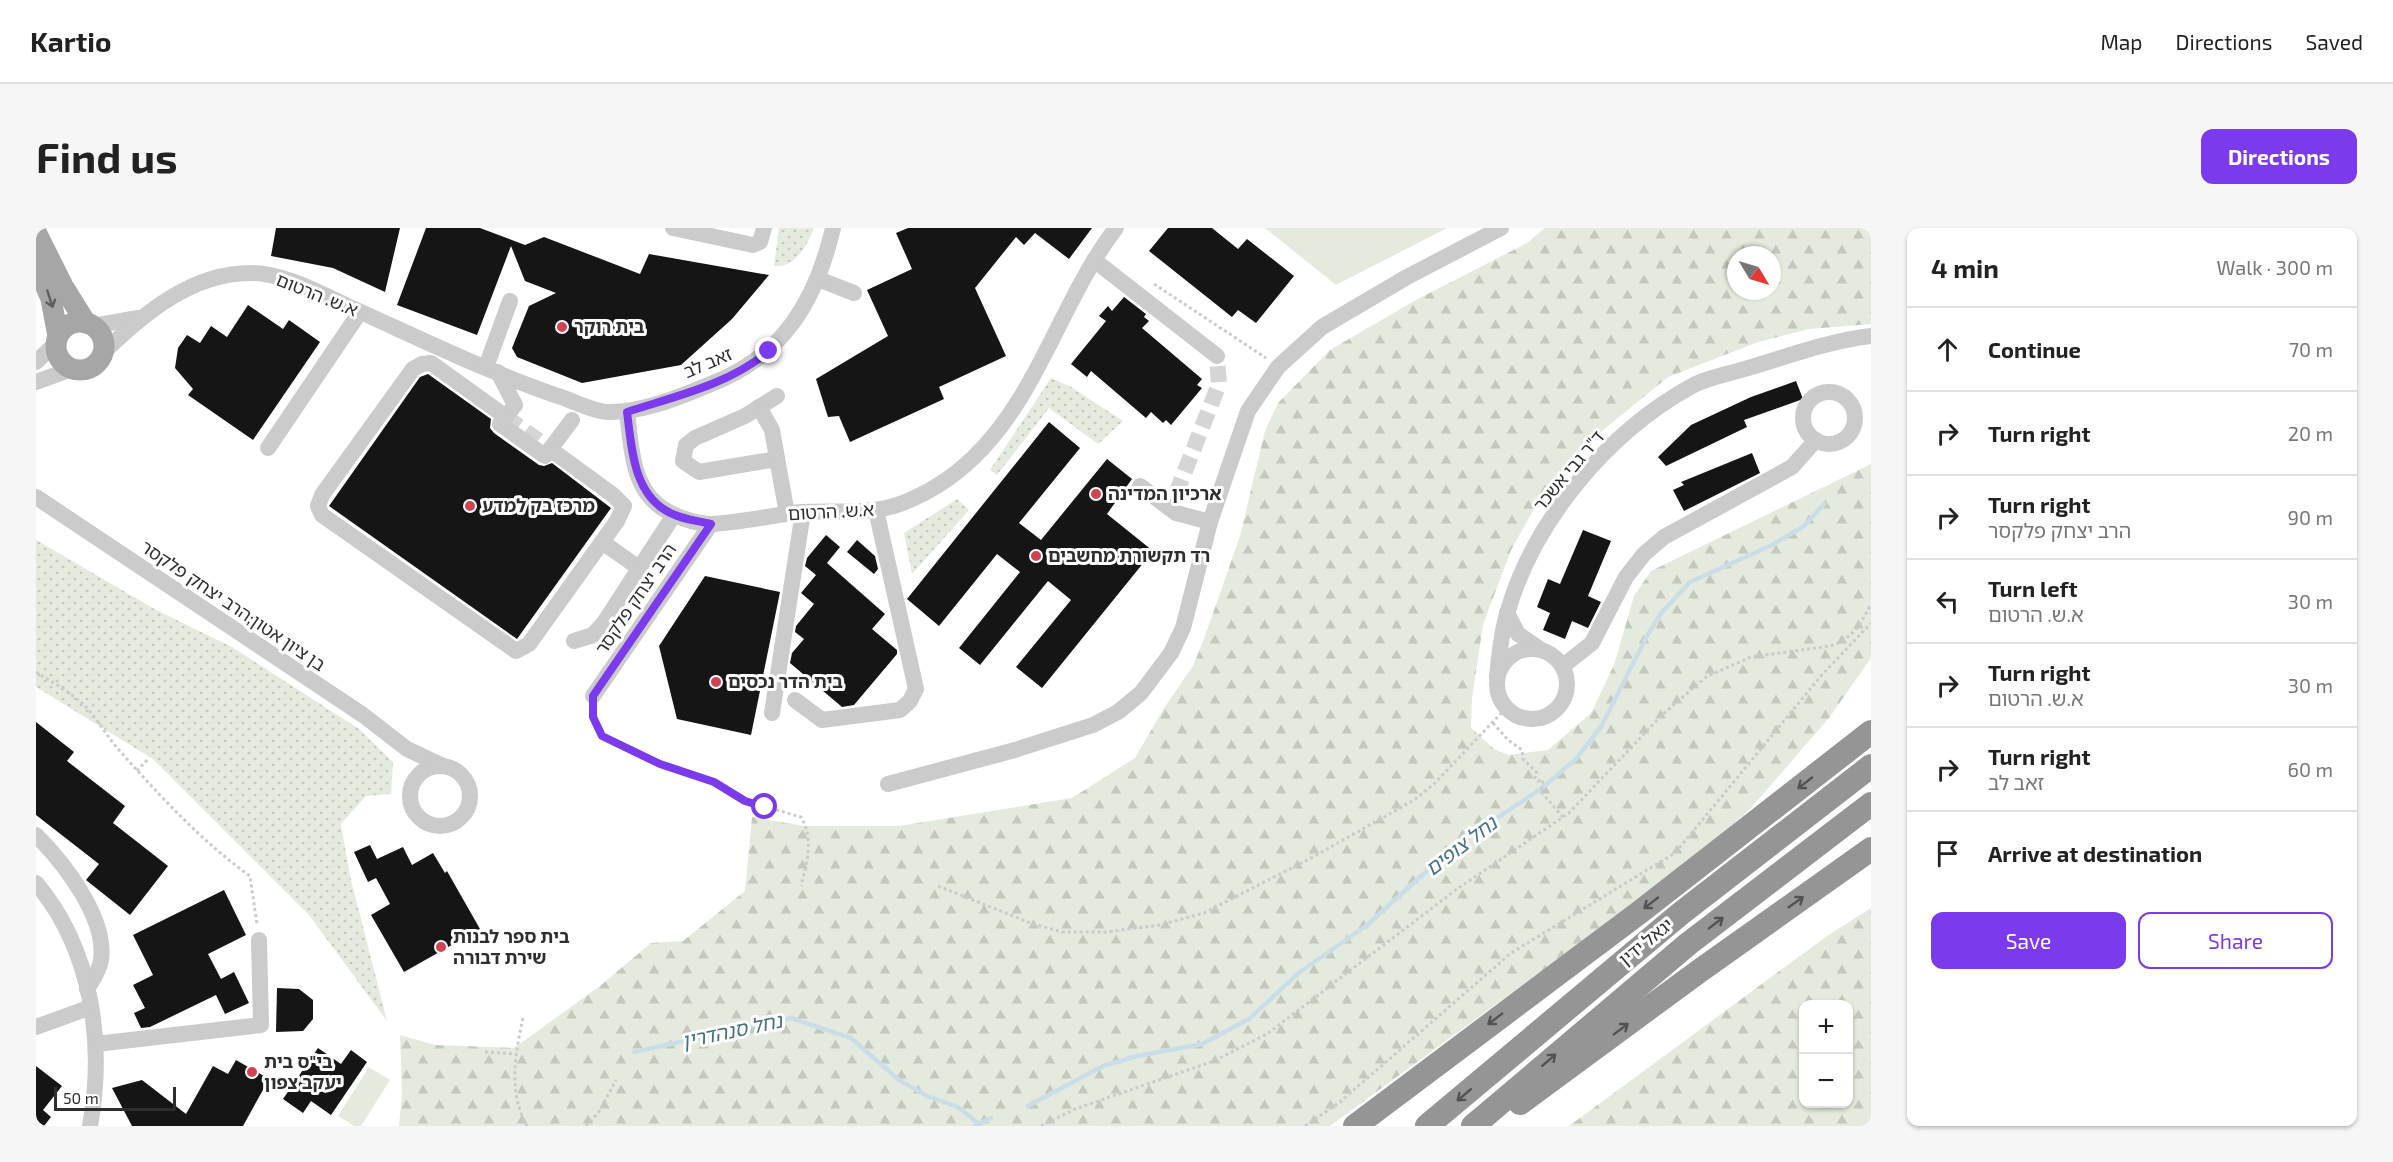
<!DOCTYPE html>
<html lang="en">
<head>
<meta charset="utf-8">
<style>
	:root { --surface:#fff; --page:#f6f6f6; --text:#222; --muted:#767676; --line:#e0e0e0; --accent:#7c3aed }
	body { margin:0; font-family:"Exo 2","Noto Sans Hebrew",sans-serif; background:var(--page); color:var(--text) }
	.controls { position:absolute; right:18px; bottom:18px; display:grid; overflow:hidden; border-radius:12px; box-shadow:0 2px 4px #0004 }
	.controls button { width:54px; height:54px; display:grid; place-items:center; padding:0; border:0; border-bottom:2px solid var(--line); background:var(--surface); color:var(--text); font:30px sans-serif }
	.compass { position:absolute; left:1691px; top:18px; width:54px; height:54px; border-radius:50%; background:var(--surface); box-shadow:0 2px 4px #0004; rotate:128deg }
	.scale { position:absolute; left:18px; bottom:15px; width:122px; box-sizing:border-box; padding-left:6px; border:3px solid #2e2e2e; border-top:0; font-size:16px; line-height:21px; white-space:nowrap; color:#2e2e2e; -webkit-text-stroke:4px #fff; paint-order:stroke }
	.stop { position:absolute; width:18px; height:18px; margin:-14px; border:4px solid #7c3aed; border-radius:50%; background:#fff }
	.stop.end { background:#7c3aed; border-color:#fff; box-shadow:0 2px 6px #0008 }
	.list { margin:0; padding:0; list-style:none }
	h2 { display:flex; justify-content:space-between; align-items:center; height:78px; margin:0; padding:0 24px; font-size:26px }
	h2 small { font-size:20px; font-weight:400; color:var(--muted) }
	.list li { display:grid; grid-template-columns:39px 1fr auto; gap:18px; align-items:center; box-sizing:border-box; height:84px; padding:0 24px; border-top:2px solid var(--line) }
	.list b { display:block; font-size:22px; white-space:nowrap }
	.list p { margin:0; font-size:20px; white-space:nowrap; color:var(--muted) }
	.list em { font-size:20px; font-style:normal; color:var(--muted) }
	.actions { display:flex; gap:12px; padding:18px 24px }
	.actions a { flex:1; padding:14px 0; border:2px solid var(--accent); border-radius:12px; text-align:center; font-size:21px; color:var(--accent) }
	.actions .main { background:var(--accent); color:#fff }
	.icon { flex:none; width:33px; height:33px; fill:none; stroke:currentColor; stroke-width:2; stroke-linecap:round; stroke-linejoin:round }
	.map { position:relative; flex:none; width:1835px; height:898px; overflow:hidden; border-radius:12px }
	header { display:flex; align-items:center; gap:36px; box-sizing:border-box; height:84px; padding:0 30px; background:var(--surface); border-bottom:2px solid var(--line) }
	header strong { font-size:28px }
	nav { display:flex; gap:33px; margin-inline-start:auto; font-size:21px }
	.intro { display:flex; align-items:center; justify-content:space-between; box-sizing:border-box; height:144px; padding:0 36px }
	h1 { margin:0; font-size:42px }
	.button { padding:15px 27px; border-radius:12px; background:var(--accent); color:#fff; font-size:21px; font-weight:700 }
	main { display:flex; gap:36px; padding:0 36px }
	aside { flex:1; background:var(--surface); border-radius:12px; box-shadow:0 2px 4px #0004 }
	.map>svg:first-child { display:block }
	.grass { fill:#e4eadd }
	.forest { fill:url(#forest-firs); fill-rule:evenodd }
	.park { fill:url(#park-dots) }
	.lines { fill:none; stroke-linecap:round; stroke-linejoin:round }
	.stream { stroke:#cbdee8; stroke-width:4.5 }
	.building { fill:#151515 }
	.minor-tunnel { stroke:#d5d5d5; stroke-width:16; stroke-dasharray:16 8; stroke-linecap:butt }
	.path { stroke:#cbcbcb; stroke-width:3; stroke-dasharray:3 3; stroke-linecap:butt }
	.minor { stroke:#cbcbcb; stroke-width:16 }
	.major { stroke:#a6a6a6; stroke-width:21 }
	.highway { stroke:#959595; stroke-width:24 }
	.oneway { stroke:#5e5e5e }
	.oneway2 { stroke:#525252 }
	.route { stroke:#7c3aed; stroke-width:8 }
	.poi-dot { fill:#d24352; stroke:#fff; stroke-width:2 }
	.labels { text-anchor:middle; stroke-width:6; stroke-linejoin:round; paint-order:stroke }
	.street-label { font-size:18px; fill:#2e2e2e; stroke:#fff }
	.poi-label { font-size:18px; font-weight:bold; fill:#2e2e2e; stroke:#fff; text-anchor:start }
	.water-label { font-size:20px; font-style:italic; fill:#457087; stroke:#fff }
</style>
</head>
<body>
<header>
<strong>Kartio</strong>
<nav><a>Map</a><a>Directions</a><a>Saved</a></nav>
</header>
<div class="intro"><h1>Find us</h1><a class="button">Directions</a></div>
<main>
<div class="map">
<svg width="1835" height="898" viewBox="0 0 1835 898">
	<defs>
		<pattern id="forest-firs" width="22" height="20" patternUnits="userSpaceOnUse" patternTransform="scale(1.5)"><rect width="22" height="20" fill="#e4eadd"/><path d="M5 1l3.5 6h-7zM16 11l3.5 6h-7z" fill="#c4c9be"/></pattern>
		<pattern id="park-dots" width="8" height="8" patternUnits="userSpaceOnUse" patternTransform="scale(1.5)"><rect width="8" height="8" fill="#e4eadd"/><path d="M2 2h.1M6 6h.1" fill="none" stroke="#c4c9be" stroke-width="1.8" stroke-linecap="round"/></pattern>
	</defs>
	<rect width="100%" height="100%" fill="#fff"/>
	<g class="grass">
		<polygon points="1229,0 1411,0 1300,57"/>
		<polygon points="333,839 354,852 325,898 318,898 302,888"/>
	</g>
	<g class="forest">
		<path d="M1509 0H1835V96L1773 101 1722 114 1632 149 1567 202 1507 265 1475 322 1447 397 1436 470 1435 500 1458 521 1472 527 1512 522 1555 485 1578 437 1598 368 1615 343 1835 236V430L1793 490 1714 581 1662 628 1294 898H363L366 866 364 807 399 817 478 820 564 758 615 715 647 713 709 663 716 589 768 598H863L1036 570 1099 530 1128 480 1157 438 1168 411 1204 308 1229 203 1242 175 1294 122 1380 72 1491 15ZM1700 27H1736V63H1700Z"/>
		<path d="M1835 680V898H1533L1791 708ZM1768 776H1812V876H1768Z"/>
	</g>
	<g class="park">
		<path d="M743 0H778C771 18 759 40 738 38Z"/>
		<polygon points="1015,150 1035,159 1087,193 1062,216 1013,180 961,247 954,242"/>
		<polygon points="921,271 933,282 876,346 868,305"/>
		<polygon points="0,312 122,383 196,419 323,501 357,534 355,566 330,568 305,596 314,648 351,793 273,687 117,531 0,459"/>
	</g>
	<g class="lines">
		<g class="stream">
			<polyline points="598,824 755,790 815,810 863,852 891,868 922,879 943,896"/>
			<polyline points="992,878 1067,838 1101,828 1166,816 1213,791 1264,744 1330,698 1415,621 1506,560 1540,531 1565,499 1612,406 1626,384 1654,354 1736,317 1768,298 1788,276"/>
			<polyline points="939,898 955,890"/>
		</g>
	</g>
	<g class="building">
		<polygon points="240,0 364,0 349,64 297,40 235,28"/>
		<polygon points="390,0 444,0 489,17 508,9 604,46 613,26 733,47 696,91 645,137 546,155 481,129 476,120 493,78 520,65 489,53 475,18 441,107 361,77"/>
		<polygon points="872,0 1056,0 1033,31 999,5 988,17 980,9 939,60 970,128 903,159 908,171 814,214 803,188 792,189 780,151 852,108 831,62 876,41 860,5"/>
		<polygon points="1132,0 1176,0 1202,21 1211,11 1258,48 1220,95 1202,82 1196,89 1113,23"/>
		<polygon points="1088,69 1110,86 1108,89 1113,93 1106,100 1166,151 1161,157 1166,160 1135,197 1130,192 1127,195 1115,184 1110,190 1055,143 1051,149 1035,136 1070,93 1063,88 1072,78 1076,83"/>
		<polygon points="212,77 247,101 253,92 284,114 217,212 152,167 157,161 139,140 142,120 151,107 164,115 175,98 191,109"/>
		<polygon points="392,146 455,191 454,200 458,205 503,237 508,238 516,235 575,280 481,411 293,278 384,149"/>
		<polygon points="1760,153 1767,171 1708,192 1711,199 1630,238 1622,229 1655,197 1715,169"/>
		<polygon points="1013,194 1044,220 983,295 1005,312 1071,231 1096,251 1071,286 1117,323 1006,460 980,439 1035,372 1012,353 944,437 923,420 984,344 961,326 903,398 871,371"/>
		<polygon points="1716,225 1724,245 1648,283 1637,262 1648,257 1645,254"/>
		<polygon points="1547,302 1575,313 1552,368 1565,374 1552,400 1536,393 1529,411 1507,402 1514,385 1501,379 1512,351 1524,356"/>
		<polygon points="790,307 804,319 791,335 849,386 836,401 861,422 861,426 818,477 806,479 754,435 756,425 768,411 759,404 760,398 778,376 765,365 780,347 769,338 771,330"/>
		<polygon points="821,312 839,328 842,341 838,346 811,324"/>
		<polygon points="669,348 744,364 715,507 641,491 623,418"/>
		<polygon points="0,494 38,524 31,533 89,578 77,595 132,638 94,687 50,652 63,636 0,587"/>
		<polygon points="334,617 341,631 367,619 376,637 397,625 409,645 411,643 444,701 368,744 335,687 354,676 340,650 332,654 318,624"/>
		<polygon points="188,662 210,707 172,726 185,751 198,744 213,775 189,786 180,767 114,799 105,800 98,785 109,780 97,757 117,747 97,707"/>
		<polygon points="241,760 263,761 277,772 277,791 267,803 240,804"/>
		<polygon points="282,820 305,836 315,822 331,834 295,887 275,873 267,885 247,871"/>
		<polygon points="200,832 233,851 207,898 96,898 76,860 106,852 150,886 177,838 192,846"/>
		<polygon points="0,838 26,858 7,882 15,889 8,898 0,898"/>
	</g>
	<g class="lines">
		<g class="minor-tunnel">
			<polyline points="470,189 514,221"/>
			<polyline points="1140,266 1183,156 1181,128"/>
		</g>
		<g class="path">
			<polyline points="1118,56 1230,130"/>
			<path d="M0 444C14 453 29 461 42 472 59 485 68 505 82 521 123 567 165 613 214 648L221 696"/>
			<path d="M557 484 566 508 624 536 679 553 709 573 765 589C778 611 771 635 765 658"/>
			<polyline points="1457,495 1472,512 1486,522 1487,531 1501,545 1499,550 1502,553 1507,552 1505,564 1527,589"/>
			<polyline points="101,543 113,530"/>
			<polyline points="902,658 997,696 1026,704 1070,704 1124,697 1168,685 1277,629 1378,572 1398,556 1470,480"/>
			<path d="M487 790C479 826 472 865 491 898"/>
			<polyline points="449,824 480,826"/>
			<polyline points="550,898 563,884 580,852"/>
			<path d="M1005 898 1039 881 1178 833 1231 806 1421 661 1533 585 1626 487 1670 449 1715 429 1794 418C1816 412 1825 395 1835 376"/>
			<polyline points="1269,898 1304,874 1475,725 1639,625 1785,448 1835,395"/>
		</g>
		<g class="minor">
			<polyline points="637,0 717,17 724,14 728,0"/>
			<polyline points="1058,32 1181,128"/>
			<polyline points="782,51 818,65"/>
			<polyline points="57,98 102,90"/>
			<path d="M67 125C106 87 155 45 214 45 249 45 285 66 316 80 385 111 456 146 528 170 541 175 557 183 571 184 605 185 644 169 675 156 747 128 780 73 797 0"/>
			<polyline points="0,134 19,116"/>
			<polyline points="450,139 474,73"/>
			<polyline points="462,144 479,177 464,196 509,228 536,192"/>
			<polyline points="0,154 36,141"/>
			<circle cx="1793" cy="190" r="26"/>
			<polyline points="741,168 709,188 659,210 650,217 647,233 663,244 741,231"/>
			<polyline points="723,179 736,202 751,286"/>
			<path d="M591 184C595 214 595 255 621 276 633 287 659 296 675 296 703 295 737 287 765 284 798 282 834 287 864 276 891 266 916 250 937 230 1003 167 1025 72 1080 0"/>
			<polyline points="470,189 395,135 386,136 377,141 286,267 282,278 286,287 480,423 493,416 581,293 588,278 577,267 514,221"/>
			<polyline points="232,220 324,84"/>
			<polyline points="1104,258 1140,285 1174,294"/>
			<polyline points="0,269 327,487 371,521 405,537"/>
			<polyline points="566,314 603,340"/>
			<polyline points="1471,385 1482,406 1504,421"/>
			<polyline points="538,413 557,407 567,396 638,287"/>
			<circle cx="1496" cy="456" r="35"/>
			<polyline points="1527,438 1556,415 1590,349 1608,326 1628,309 1756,239 1780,212"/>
			<path d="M1461 449C1463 428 1465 406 1471 386 1497 293 1572 204 1656 158 1672 149 1694 146 1712 140 1753 128 1793 113 1835 108"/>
			<polyline points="557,468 675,296"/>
			<polyline points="759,472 786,492 864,482 874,473 880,461 840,282"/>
			<polyline points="736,485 767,284"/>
			<circle cx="404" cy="568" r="30"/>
			<polyline points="852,556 979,522 1057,497 1082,484 1105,465 1135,425 1147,400 1174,294 1212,183 1242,139 1286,99 1371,49 1465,0"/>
			<path d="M0 607C28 635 71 690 65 732 64 742 56 753 51 761"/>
			<path d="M0 655C56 721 69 815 54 898"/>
			<polyline points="0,799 55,779"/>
			<polyline points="60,816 225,797 223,712"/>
		</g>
		<g class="major">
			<polyline points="0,4 27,58 50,95"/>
			<polyline points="0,35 15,71 22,108"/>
			<circle cx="44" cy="118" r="24"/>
		</g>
		<g class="highway">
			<polyline points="1484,875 1662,744 1835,621"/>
			<polyline points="1319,898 1604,684 1835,504"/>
			<polyline points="1391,898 1644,686 1835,538"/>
			<polyline points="1437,898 1652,716 1835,576"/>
		</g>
	</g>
	<defs><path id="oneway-shaft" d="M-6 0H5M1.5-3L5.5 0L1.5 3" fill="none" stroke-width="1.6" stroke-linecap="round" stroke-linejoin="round" transform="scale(1.5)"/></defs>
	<use class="oneway" href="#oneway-shaft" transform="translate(14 71) rotate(72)"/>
	<g class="oneway2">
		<use href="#oneway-shaft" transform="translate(1769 555) rotate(142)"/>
		<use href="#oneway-shaft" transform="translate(1760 674) rotate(-35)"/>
		<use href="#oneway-shaft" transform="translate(1615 675) rotate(142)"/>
		<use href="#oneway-shaft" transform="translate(1680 695) rotate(-37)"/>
		<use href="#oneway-shaft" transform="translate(1459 791) rotate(143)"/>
		<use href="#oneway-shaft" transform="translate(1585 801) rotate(-37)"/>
		<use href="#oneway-shaft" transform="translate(1513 832) rotate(-41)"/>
		<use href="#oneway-shaft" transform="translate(1428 867) rotate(140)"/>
	</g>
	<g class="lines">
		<path class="route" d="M729 579 709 573 678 554 624 536 566 508 557 489V468L675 296C663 293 650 292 639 287 597 271 596 221 591 184 640 168 692 157 733 123"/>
	</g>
	<g class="poi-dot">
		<circle cx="526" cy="99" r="6"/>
		<circle cx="1060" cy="266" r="6"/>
		<circle cx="434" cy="278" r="6"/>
		<circle cx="1000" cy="328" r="6"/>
		<circle cx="680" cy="454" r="6"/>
		<circle cx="405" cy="719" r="6"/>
		<circle cx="216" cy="844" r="6"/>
	</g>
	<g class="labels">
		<g class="street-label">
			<text transform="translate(281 67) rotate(22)" y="6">א.ש. הרטום</text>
			<text transform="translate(672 135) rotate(-23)" y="6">זאב לב</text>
			<text transform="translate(1533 243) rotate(-50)" y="6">ד"ר גבי אשכר</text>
			<text transform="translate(795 284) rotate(-3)" y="6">א.ש. הרטום</text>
			<text transform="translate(600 371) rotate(-56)" y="6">הרב יצחק פלקסר</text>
			<text transform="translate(197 378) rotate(34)" y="6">בן ציון אטון;הרב יצחק פלקסר</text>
			<text transform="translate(1610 714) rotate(-39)" y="6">יגאל ידין</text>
		</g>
		<g class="poi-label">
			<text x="538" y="105">בית רוקר</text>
			<text x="1072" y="272">ארכיון המדינה</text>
			<text x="446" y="284">מרכז בק למדע</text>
			<text x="1012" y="334">רד תקשורת מחשבים</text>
			<text x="692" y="460">בית הדר נכסים</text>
			<text x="417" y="715">בית ספר לבנות<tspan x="417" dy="21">שירת דבורה</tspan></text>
			<text x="228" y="840">בי"ס בית<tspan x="228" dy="21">יעקב צפון</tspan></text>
		</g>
		<g class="water-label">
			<text transform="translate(1425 618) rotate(-37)" y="7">נחל צופים</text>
			<text transform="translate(696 803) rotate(-12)" y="7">נחל סנהדרין</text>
		</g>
	</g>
</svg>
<div class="controls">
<button>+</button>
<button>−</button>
</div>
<svg class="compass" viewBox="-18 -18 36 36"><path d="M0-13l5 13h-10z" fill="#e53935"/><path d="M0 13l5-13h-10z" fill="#767676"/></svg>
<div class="scale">50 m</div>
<div class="stop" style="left:729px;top:579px"></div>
<div class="stop end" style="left:733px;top:123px"></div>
</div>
<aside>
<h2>4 min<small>Walk · 300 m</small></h2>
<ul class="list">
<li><svg class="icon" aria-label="ahead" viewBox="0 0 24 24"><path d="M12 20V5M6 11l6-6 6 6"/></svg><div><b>Continue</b></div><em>70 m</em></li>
<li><svg class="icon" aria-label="right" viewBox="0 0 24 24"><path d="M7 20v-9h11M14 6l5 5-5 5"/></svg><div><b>Turn right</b></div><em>20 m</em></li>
<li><svg class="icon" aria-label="right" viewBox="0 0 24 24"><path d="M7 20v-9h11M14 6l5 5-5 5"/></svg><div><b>Turn right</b><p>הרב יצחק פלקסר</p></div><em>90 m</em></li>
<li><svg class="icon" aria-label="left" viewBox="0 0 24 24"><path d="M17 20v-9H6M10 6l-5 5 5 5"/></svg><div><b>Turn left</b><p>א.ש. הרטום</p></div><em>30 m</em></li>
<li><svg class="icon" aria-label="right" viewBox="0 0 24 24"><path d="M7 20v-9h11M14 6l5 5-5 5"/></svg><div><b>Turn right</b><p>א.ש. הרטום</p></div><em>30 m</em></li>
<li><svg class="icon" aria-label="right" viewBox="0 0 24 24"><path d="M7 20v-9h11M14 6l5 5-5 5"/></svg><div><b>Turn right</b><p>זאב לב</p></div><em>60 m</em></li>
<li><svg class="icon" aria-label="arrive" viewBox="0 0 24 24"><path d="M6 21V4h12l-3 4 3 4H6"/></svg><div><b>Arrive at destination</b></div></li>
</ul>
<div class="actions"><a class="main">Save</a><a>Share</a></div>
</aside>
</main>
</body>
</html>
